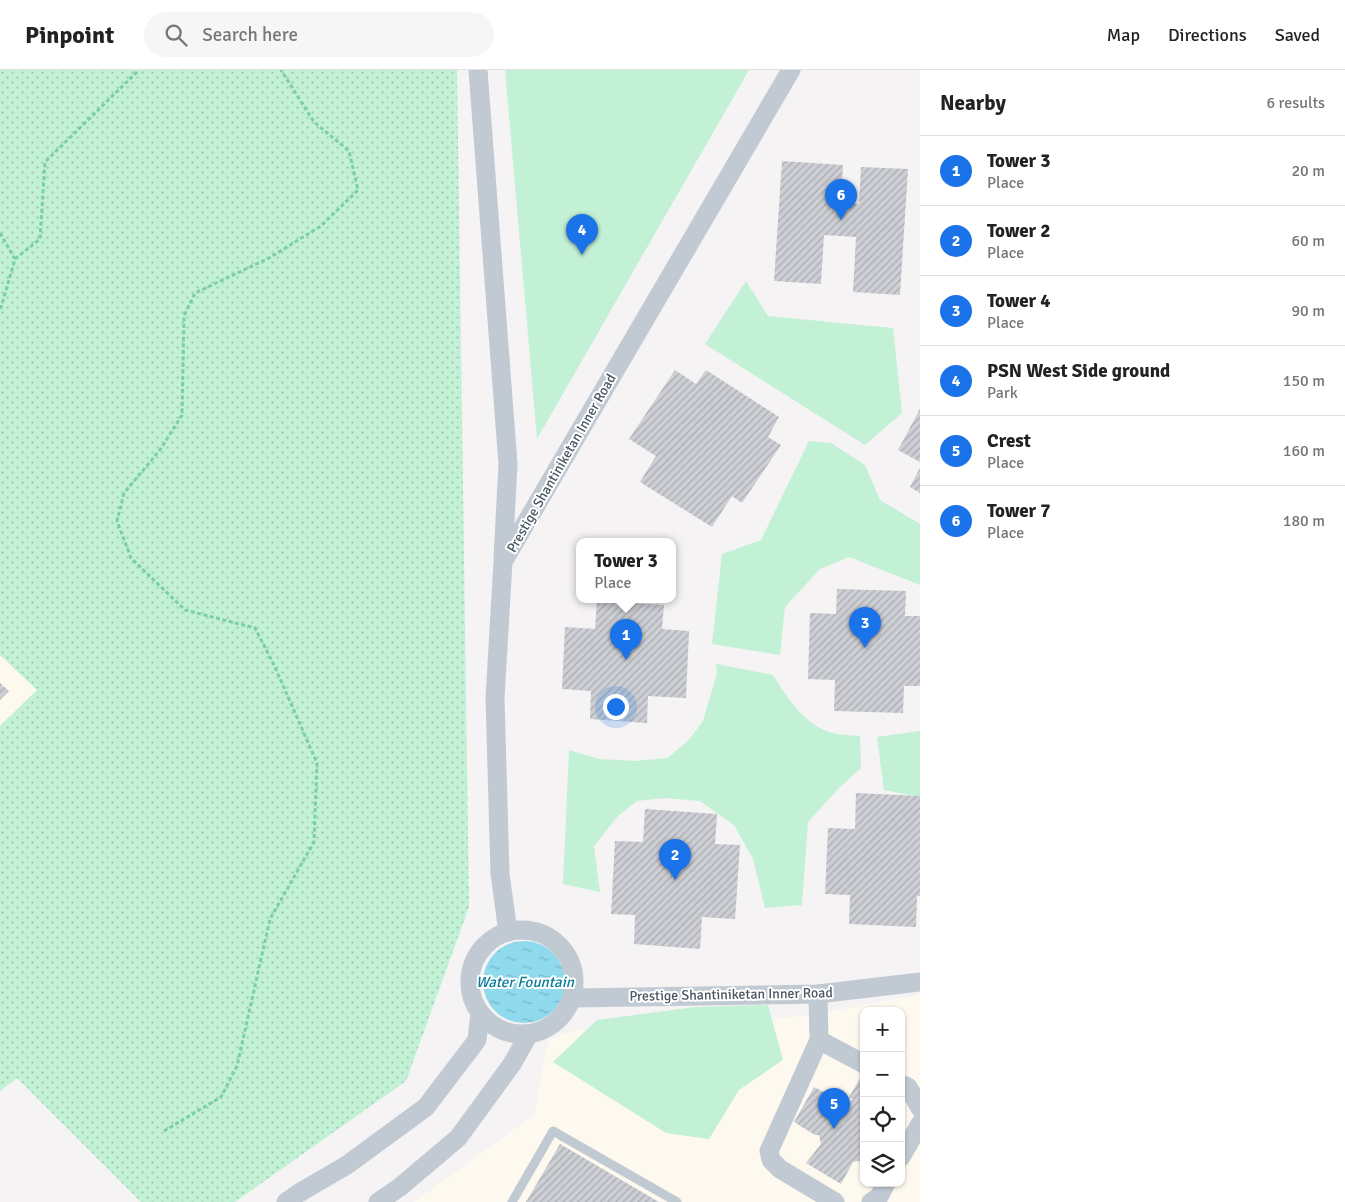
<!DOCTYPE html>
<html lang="en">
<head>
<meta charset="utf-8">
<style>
	:root { --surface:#fff; --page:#f6f6f6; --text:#222; --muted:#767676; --line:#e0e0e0; --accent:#1a73e8 }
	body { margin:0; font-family:Signika,sans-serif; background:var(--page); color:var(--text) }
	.controls { position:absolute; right:15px; bottom:15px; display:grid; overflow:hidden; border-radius:10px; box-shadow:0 1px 4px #0004 }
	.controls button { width:45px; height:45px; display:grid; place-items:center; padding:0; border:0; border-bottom:1px solid var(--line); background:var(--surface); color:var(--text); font:25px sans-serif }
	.you { position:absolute; left:615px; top:636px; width:18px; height:18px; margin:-12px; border:4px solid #fff; border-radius:50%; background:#1a73e8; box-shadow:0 0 0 8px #1a73e833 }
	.badge { display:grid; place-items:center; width:32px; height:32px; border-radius:50%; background:var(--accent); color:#fff; font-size:16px; font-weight:700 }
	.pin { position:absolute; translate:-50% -41px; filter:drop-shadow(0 1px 2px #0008) }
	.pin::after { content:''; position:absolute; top:26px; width:18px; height:15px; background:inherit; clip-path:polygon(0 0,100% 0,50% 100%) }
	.popup { position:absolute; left:576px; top:468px; width:100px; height:65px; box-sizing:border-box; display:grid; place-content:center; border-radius:10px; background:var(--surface); filter:drop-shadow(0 1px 4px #0005); font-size:16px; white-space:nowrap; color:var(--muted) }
	.popup b { font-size:19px; color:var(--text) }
	.popup::after { content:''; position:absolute; left:50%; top:100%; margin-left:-10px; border:10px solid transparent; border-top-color:var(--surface) }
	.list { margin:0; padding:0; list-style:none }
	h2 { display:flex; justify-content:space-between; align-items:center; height:65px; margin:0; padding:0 20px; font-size:21px }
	h2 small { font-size:16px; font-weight:400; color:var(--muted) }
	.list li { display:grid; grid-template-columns:32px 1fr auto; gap:15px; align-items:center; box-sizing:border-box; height:70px; padding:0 20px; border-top:1px solid var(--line) }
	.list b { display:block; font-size:19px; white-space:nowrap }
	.list p { margin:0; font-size:16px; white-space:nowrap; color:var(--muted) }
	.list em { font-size:16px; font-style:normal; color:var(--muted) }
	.icon { flex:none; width:28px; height:28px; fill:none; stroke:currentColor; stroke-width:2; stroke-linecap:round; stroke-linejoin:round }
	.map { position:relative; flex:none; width:920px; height:1132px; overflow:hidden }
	header { display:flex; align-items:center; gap:30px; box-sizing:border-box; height:70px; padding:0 25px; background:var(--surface); border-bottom:1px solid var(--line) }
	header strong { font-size:24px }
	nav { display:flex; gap:28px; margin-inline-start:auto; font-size:18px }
	.search { width:350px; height:45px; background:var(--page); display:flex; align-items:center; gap:12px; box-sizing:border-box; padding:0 18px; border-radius:28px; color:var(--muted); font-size:19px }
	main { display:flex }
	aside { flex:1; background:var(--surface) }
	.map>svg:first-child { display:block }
	.commercial { fill:#fdf9ef; fill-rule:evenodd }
	.grass { fill:url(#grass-dots) }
	.park { fill:#c3f1d5 }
	.water { fill:url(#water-ripples) }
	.building { fill:url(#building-hatch) }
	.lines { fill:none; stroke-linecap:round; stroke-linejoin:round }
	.path { stroke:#7ad0a6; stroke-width:3; stroke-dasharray:4 2.5; stroke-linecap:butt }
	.service { stroke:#c1cad2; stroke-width:9 }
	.minor { stroke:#c1cad2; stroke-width:19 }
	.labels { text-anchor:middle; stroke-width:4; stroke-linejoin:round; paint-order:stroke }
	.street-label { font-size:14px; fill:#4a5661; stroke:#fff }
	.water-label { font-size:15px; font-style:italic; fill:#0c7c9b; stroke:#fff }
</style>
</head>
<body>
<header>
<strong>Pinpoint</strong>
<div class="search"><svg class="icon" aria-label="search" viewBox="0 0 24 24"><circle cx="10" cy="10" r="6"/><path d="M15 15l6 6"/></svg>Search here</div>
<nav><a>Map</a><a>Directions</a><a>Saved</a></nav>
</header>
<main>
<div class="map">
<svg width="920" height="1132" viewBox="0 0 920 1132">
	<defs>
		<pattern id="grass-dots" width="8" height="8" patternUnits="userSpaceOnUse" patternTransform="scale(1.25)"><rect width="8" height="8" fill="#c3f1d5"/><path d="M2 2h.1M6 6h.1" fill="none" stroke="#a0c6b0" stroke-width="1.8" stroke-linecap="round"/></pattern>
		<pattern id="water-ripples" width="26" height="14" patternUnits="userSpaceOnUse" patternTransform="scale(1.25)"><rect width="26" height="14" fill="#90daee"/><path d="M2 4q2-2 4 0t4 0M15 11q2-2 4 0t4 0" fill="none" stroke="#78b4c4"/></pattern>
		<pattern id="building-hatch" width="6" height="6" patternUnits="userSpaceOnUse" patternTransform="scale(1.25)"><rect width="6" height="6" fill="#cdcfd5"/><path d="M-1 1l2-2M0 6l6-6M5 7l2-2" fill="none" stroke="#a8abb0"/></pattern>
	</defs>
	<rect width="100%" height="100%" fill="#f5f3f3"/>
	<g class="commercial">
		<polygon points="0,585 37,620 0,656"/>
		<path d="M920 923V1132H414L534 1045 548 970 579 959 598 964 812 945 912 926ZM864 941H901V1113H864Z"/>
	</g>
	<polygon class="grass" points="0,0 457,0 469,837 406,1011 235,1132 141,1132 17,1008 0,1021 0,656 37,620 0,585"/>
	<g class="park">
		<polygon points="505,0 749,0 537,369"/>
		<polygon points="746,211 768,246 893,258 902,343 865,375 705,274"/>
		<polygon points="809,371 831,373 865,395 880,430 920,454 920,515 849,487 820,499 785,537 780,585 712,574 722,484 761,470"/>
		<path d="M716 594 773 605C787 627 803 653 829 662 838 665 850 665 860 666L861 698 839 718 808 752 802 835 765 838 753 789 734 755 700 731 664 728 637 731 618 746 594 776 600 822 563 814 569 680 599 689 634 691 667 688 688 671 703 651 717 603Z"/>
		<polygon points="920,661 920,727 884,720 877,667"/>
		<polygon points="768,935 783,990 739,1020 709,1069 666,1063 553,992 597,950 695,937"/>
	</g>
	<circle class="water" cx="524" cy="912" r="41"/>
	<g class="building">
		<polygon points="782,91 843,95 841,133 859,134 861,97 908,99 900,225 853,222 856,167 824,165 821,214 774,211"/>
		<polygon points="675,300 696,314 706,300 779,347 768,367 781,375 742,433 732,426 712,457 640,412 656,386 629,369"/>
		<polygon points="920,339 920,392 898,380"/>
		<polygon points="920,398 920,423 910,417"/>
		<polygon points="837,519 906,521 905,546 920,546 920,616 904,616 903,643 834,641 835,610 808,609 810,543 836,544"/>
		<polygon points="597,531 664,535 662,559 689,561 686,628 648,626 647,653 590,649 591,621 562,619 565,557 595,559"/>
		<polygon points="0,613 9,621 0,630"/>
		<polygon points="856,723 920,726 920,826 917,826 916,857 849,854 850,825 825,824 828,758 855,759"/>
		<polygon points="645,739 717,744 715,774 740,775 735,849 702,847 700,879 634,874 635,845 611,844 615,771 643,772"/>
		<polygon points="862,1005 864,1006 864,1090 853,1092 841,1114 806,1093 821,1074 819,1065 815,1065 794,1052 814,1017 837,1029 835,1034 839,1037 849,1034 853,1029 849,1027"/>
		<polygon points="560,1074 659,1132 526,1132"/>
	</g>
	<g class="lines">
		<g class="path">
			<polyline points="0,163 15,189 0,241"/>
			<polyline points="15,189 40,169 45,92 139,0"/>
			<polyline points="164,1061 221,1027 237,996 270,849 314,772 317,693 274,595 255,558 185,540 131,488 117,451 124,423 160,380 182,345 184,246 195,223 269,188 321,156 358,120 349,81 314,52 281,0"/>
		</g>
		<polyline class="service" points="512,1132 553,1061 677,1132"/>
		<g class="minor">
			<polyline points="478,0 508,394 503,488"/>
			<circle cx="522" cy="912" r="52"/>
			<polyline points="508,862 500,804 495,628 503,492 791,0"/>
			<polyline points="818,924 819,970 769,1081 771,1090 780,1099 835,1132"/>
			<polyline points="572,928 818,924 920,912"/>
			<polyline points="819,970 864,994"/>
			<polyline points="901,1014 908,1017 920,1038"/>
			<polyline points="901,1087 920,1054"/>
			<polyline points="286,1132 299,1123 347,1095 426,1037 477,970 480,943"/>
			<polyline points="378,1132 400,1117 458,1068 512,994 529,964"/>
			<polyline points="871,1132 879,1127 886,1113"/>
		</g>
	</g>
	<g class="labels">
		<g class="street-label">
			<text transform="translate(561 393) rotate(-60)" y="5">Prestige Shantiniketan Inner Road</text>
			<text transform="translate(731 924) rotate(-1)" y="5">Prestige Shantiniketan Inner Road</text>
		</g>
		<g class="water-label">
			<text x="525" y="917">Water Fountain</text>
		</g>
	</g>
</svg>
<div class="controls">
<button>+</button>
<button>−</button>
<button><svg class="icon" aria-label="locate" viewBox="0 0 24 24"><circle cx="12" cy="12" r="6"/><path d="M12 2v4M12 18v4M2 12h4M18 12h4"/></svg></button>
<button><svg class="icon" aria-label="layers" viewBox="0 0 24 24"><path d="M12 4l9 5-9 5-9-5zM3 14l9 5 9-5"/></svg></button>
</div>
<div class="you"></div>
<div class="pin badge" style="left:626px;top:590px">1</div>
<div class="popup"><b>Tower 3</b>Place</div>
<div class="pin badge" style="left:675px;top:810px">2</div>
<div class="pin badge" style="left:865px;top:578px">3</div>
<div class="pin badge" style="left:582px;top:185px">4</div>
<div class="pin badge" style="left:834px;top:1059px">5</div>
<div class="pin badge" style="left:841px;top:150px">6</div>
</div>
<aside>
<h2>Nearby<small>6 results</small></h2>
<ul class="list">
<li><span class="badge">1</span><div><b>Tower 3</b><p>Place</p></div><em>20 m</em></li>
<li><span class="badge">2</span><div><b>Tower 2</b><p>Place</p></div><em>60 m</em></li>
<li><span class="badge">3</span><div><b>Tower 4</b><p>Place</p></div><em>90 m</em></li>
<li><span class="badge">4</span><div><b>PSN West Side ground</b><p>Park</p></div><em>150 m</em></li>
<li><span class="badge">5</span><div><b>Crest</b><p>Place</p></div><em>160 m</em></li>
<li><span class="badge">6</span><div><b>Tower 7</b><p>Place</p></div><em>180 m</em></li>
</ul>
</aside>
</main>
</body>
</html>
